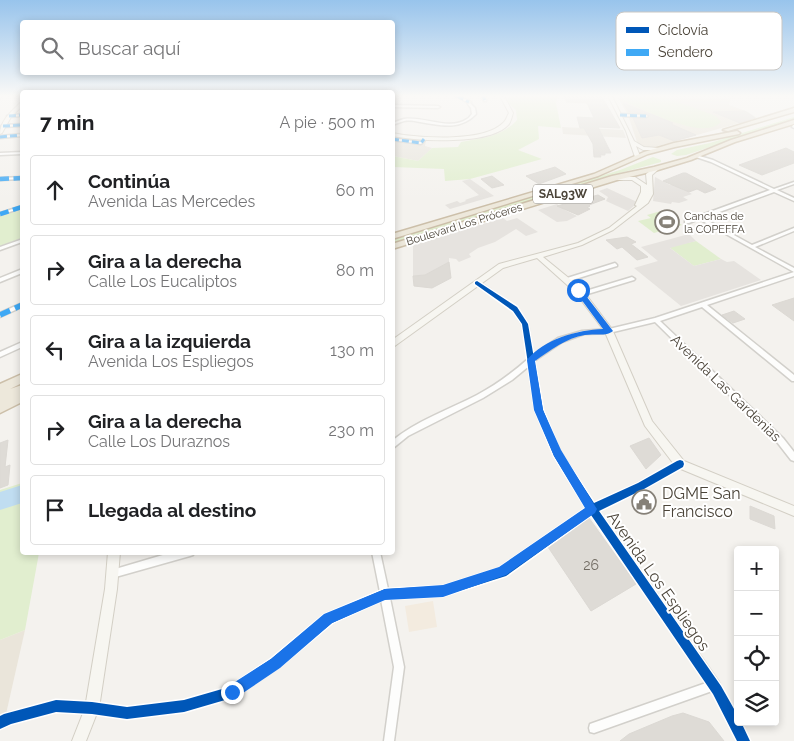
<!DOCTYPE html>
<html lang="es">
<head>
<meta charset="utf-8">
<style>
	:root { --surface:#fff; --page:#f2f2f2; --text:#202124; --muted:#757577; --line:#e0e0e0 }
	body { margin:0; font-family:Raleway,sans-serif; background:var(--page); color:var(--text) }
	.controls { position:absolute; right:15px; bottom:15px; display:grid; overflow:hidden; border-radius:5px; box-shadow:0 2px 8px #0003 }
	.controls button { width:45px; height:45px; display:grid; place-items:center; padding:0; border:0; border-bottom:1px solid var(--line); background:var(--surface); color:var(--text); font:25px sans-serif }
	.stop { position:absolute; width:15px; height:15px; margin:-11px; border:4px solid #1a73e8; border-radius:50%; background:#fff }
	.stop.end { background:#1a73e8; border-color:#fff; box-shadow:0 1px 5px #0008 }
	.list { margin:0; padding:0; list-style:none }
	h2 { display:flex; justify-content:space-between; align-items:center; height:65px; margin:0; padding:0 20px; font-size:21px }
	h2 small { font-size:16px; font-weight:400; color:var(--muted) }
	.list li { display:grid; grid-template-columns:32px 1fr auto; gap:15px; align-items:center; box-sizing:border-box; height:70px; margin:0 10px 10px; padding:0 10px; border:1px solid var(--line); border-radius:5px }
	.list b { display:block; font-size:19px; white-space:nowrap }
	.list p { margin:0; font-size:16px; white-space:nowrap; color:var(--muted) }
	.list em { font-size:16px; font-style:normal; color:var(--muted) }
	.icon { flex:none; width:28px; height:28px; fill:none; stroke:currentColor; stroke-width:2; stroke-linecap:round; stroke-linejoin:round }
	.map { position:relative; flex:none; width:794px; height:741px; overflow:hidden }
	.search { position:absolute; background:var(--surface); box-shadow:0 2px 8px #0003; left:20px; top:20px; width:375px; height:55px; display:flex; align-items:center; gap:12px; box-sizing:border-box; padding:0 18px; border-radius:5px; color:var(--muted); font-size:19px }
	.panel { position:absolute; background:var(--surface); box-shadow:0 2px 8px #0003; left:20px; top:90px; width:375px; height:465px; border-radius:5px }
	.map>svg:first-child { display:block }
	.residential { fill:#e7e4dc }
	.commercial { fill:#f3ebdf }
	.education { fill:#eae5da }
	.green { fill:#e1eecf }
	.parking { fill:#e6e3df }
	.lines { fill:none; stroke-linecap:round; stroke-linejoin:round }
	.river { fill:#c0ddf1; fill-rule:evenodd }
	.building { fill:#dedbd6; stroke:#dcd9d4 }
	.street-casing { stroke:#d2d0cb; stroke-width:3 }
	.secondary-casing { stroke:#d3cfc5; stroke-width:2 }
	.highway-casing { stroke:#ccbfa9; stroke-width:3 }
	.street { fill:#fdfdfc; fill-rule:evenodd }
	.secondary { fill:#f7f6f1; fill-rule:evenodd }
	.highway { fill:#ede8db; fill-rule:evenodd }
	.quiet-far2 { stroke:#3fa9f5; stroke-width:3; stroke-dasharray:7 3; stroke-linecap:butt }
	.quiet-far1 { stroke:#3fa9f5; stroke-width:4.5; stroke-dasharray:9 4.5; stroke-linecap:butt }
	.quiet { stroke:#3fa9f5; stroke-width:5.5; stroke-dasharray:11 5.5; stroke-linecap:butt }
	.cycleway-casing { stroke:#fff; stroke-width:3 }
	.cycleway { fill:#0057b8; fill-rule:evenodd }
	.route { fill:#1a73e8 }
	.labels { text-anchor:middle; stroke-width:4; stroke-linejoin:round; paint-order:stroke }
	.far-poi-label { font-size:11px; fill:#4b4439; stroke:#fff; text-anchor:start }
	.far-street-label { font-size:11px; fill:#4b4439; stroke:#fff }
	.shield { fill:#fff; stroke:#817c74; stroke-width:1 }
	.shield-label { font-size:12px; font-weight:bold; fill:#4b4439 }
	.street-label { font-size:14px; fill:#4b4439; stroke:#fff }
	.near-number-label { font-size:14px; fill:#706a61 }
	.near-poi-label { font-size:16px; fill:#4b4439; stroke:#fff; text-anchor:start }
	.near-street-label { font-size:16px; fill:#4b4439; stroke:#fff }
	.key { fill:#fff; stroke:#c9c7c4; stroke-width:1 }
	.key-label { font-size:14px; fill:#4b4439 }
</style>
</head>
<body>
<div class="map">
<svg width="794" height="741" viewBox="0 0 794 741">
	<rect width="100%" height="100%" fill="#f4f2ee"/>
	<g class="residential">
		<polygon points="562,127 623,130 626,138 563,134"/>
		<polygon points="392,135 426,141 425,146 432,148 418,161 393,156"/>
	</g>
	<polygon class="commercial" points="433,601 437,627 409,632 405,606"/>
	<g class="education">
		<polygon points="617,96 731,96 729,105 748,112 757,118 651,148 647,148 638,145 628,115"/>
		<polygon points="25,630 6,714 0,717 0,640"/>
	</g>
	<g class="green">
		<path d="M509 96H558L556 103 561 128 538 126 539 139 518 150 542 159 470 179 445 181 444 169 393 167V156L418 161 432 148 458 147 461 142C482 138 502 137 517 120L516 110 507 102Z"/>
		<path d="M628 96H662L716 116 721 122C703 141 648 111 628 103L624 99Z"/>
		<polygon points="794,117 794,119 686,155 677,156 671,154 677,150 710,143"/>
		<polygon points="653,157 661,160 661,162 601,178 393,244 392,240 620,170"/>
		<polygon points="22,210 22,238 0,246 0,216"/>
		<polygon points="661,211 682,225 654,233 638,221 651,218 647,215"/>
		<polygon points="696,241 721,259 694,266 669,247"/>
		<polygon points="22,483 22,552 39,553 25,630 0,640 0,490"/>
	</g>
	<g class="parking">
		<polygon points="655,177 670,185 673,184 692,194 683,197 688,200 679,203 672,202 671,204 653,201"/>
		<polygon points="470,179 494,196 450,209 445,205 457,201 460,203 466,201 465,200 479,195 462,181"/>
		<polygon points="607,188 637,202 636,204 628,211 606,201 608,197 599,191"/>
		<polygon points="557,204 565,210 577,216 567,221 557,222 538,210"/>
		<polygon points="503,218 507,221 517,218 538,232 526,236 516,229 495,242 478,248 469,254 471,257 459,262 456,259 449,258 449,262 425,275 413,276 413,245"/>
		<polygon points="689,234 696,241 670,248 694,266 721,259 727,262 734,261 761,280 681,306 634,268 658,261 641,247"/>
	</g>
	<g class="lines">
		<polygon class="river" points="22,485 22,503 0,510 0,492"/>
	</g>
	<g class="building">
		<polygon points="566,96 602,97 620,128 598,127 611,153 605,153 605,155 600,155 601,157 594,157 593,144 584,128 580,128 577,117 594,118 587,103 566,102"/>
		<polygon points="623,103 673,123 671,124 696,135 674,141 659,135 642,138 633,118 646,119 650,115 646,113 629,112"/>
		<polygon points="745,111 755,118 740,123 713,112"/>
		<polygon points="786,148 794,152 794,163 762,175 739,165"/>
		<polygon points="555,167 566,174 539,184 526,176"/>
		<polygon points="683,173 686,173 716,189 705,193 697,189 689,192 663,181"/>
		<polygon points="492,176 504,185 492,188 481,179"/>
		<polygon points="598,195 605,199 589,205 590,206 587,208 590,209 578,215 557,206"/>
		<polygon points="627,237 636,242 631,244 648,257 637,260 622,247 617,249 606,240"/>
		<polygon points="449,262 451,278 432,288 414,286 413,276 425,275"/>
		<polygon points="794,298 794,321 772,305"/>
		<polygon points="734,311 745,319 733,323 722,315"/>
		<polygon points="649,438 661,455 646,469 630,446"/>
		<polygon points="8,440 5,467 10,465 8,485 0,488 0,443"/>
		<polygon points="750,506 774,516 775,529 750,519"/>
		<polygon points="589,518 636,584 591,611 548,547"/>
		<polygon points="683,713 709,722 724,741 620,741 629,734 672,716"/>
	</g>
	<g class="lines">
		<g class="street-casing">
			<g id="street">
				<polygon points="0,96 2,96 0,98"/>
				<polygon points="456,96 460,96 471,102 468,103"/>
				<polygon points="482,96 485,96 486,101 484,101"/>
				<path d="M470 103 475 108 476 114C460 131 440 125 420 122 415 121 409 120 404 121 400 122 396 124 392 125V123C396 122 400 120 404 119 423 116 450 131 467 119 469 118 470 116 472 114L471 108 468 104Z"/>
				<polygon points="392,105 438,106 440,107 438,108 392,107"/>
				<polygon points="22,114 22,116 9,117 7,116"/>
				<polygon points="620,114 646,115 648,116 646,117 619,116"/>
				<polygon points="22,124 22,126 3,127 1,126 3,125"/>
				<polygon points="793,125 794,125 794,128 792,127"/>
				<polygon points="22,134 22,136 0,138 0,136"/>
				<polygon points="392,138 420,142 423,138 426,139 421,144 392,140"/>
				<polygon points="22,152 22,154 0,155 0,153"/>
				<polygon points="696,155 713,160 774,189 794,182 794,184 777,190 794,198 794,201 774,192 703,218 752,245 794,228 794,231 755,247 794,268 794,272 699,219 689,223 685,223 685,221 770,190 711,162 696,157"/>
				<polygon points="22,177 22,179 0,180 0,178"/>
				<polygon points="22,206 22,208 0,215 0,213"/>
				<polygon points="20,240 22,240 22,242 0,250 0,247"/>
				<polygon points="615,263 617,265 617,266 566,282 563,280 564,279"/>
				<polygon points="20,270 22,270 22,273 0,282 0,278"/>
				<path d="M794 272V276L707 305 794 375V381H792L702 307 660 321 783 438 794 452V461L791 460 777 442 655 322 609 333 584 334 562 342 534 361 542 410 560 451 594 504 638 483 677 462 680 461 683 462 684 464 683 466 644 489 598 510 718 681 738 719V722H740L749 741H738L712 691 594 733 590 732 589 728 590 724 706 683 591 514 505 575 443 595 390 598 404 667 394 741H384L394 667 381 600 331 622 278 666 232 697 184 711 127 718 92 713 56 711 10 723 0 728V717L4 714 56 701 92 703 127 708 184 701 230 688 272 660 325 616 380 592 372 552H380L388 589 443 587 500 568 587 508 554 455 536 410 529 366 512 380 483 398 408 436 392 449V441C416 421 450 409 477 395 496 385 512 373 528 359L522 324 513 310 475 284V282H479L517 308 528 324 533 355 558 338 582 331 609 329 655 318Z"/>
				<polygon points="632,277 635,279 634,280 581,296 578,294 579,293"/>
				<polygon points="22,303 22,307 0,317 0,313"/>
				<polygon points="20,343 22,343 22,347 0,357 0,352"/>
				<polygon points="173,552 194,552 193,555 190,556 112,578 109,577 108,574 109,571 112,570"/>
			</g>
		</g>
		<g class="secondary-casing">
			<g id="secondary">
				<path d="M500 96H504L513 113C512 116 511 121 509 124 491 146 417 141 392 136V133C418 138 483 143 503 123 506 121 507 116 509 113Z"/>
				<polygon points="608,96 612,96 634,141 644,147 660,148 660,150 643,150 636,146 640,156 635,157 626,131"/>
				<path d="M20 103H22V106L11 117 2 133 0 134C0 121 11 112 20 103Z"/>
				<polygon points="654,168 659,169 652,175 653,194 648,203 613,230 582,245 543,257 581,288 612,329 652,421 684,461 794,506 794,516 676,467 645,426 605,332 575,292 537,258 503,268 392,348 392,340 499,264 578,243 609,228 637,206 635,205 641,192 641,186 632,180 618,180 615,178 616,177 635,177 647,185 646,174"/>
				<polygon points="108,552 120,552 117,589 99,708 86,741 72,741 85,708 105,589"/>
			</g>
		</g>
		<g class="highway-casing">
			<g id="highway">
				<polygon points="794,108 794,112 728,131 723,130"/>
				<polygon points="794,120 794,124 735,142 691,160 658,170 617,180 392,249 392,244 612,176 654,167 687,158 731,140"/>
				<polygon points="737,131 740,133 739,134 675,147 648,154 598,176 392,239 392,234 594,174 644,152 674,143"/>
				<polygon points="22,374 22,383 10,389 22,385 22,402 0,413 0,384"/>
			</g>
		</g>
		<use href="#street" class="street"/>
		<use href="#secondary" class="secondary"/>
		<use href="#highway" class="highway"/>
		<g class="quiet-far2">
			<polyline points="457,96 469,102"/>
			<polyline points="483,96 485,100"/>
			<polyline points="620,115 646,116"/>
			<polyline points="9,116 22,115"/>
			<polyline points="3,126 22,125"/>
			<polyline points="0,137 22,135"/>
			<polyline points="392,139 421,143 424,139"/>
		</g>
		<g class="quiet-far1">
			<polyline points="0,179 22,178"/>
			<polyline points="0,214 22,207"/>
		</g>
		<polyline class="quiet" points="0,315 22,305"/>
		<g class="cycleway-casing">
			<polygon id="cycleway" points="477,281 517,307 528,324 543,410 560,451 594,503 638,483 677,461 680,460 683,461 684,464 683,467 644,489 599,511 721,686 738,716 738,722 741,722 750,741 737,741 713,694 591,515 506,576 443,596 385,599 332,623 279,667 232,698 184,712 127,719 92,714 56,712 11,724 0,729 0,716 4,714 56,700 92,702 127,707 184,700 229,687 271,659 324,615 385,589 443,586 499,568 586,508 554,456 535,410 522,324 513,311 475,284 475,282"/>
		</g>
		<use href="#cycleway" class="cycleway"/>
	</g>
	<linearGradient id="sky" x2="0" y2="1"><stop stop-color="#98c4ec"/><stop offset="0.48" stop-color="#faf9f7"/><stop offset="1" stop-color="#faf9f7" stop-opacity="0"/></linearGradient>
	<rect width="794" height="200" fill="url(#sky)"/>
	<path class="route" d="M575 288H580L613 331C606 337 594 333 585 335 566 338 551 350 535 361L543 410 561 450 595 506 597 509 595 513 506 575 443 597 385 600 332 623 280 668 237 697 232 699 227 697 225 692 227 687 271 659 324 614 385 589 443 585 499 567 585 508 554 456 534 410 527 360C544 339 577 330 603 329L575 291Z"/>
	<defs>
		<g id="stadium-ring" transform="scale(1.25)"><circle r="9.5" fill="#fff" stroke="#868178" stroke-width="1.5"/><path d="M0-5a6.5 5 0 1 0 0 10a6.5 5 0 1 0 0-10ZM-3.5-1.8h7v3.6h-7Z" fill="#868178"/></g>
		<g id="civic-ring" transform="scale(1.25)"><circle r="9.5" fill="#fff" stroke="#868178" stroke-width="1.5"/><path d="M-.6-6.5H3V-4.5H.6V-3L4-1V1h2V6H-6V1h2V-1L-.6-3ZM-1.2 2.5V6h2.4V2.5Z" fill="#868178"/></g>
	</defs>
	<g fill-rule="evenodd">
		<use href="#stadium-ring" x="667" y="222"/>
		<use href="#civic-ring" x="644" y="502"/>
	</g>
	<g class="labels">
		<g class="far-poi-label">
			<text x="684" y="220">Canchas de<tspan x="684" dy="13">la COPEFFA</tspan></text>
		</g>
		<g class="far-street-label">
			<text transform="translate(464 224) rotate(-17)" y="4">Boulevard Los Próceres</text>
		</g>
		<rect class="shield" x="533" y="184.5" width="60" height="19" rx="4"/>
		<g class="shield-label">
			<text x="563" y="198">SAL93W</text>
		</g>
		<g class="street-label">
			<text transform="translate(726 388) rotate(44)" y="5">Avenida Las Gardenias</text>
		</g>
		<g class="near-number-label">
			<text x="591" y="570">26</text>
		</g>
		<g class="near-poi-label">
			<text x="662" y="499">DGME San<tspan x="662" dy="18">Francisco</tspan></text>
		</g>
		<g class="near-street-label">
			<text transform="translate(659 581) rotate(55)" y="6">Avenida Los Espliegos</text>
		</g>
	</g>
	<rect x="616" y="12" width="166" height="58" rx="8" class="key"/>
	<rect x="626" y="27" width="23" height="6" fill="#0057b8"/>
	<rect x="626" y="49" width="23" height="7" fill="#3fa9f5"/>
	<g class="key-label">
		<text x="658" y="35">Ciclovía</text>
		<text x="658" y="57">Sendero</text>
	</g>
</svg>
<div class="controls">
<button>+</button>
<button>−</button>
<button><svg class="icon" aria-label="locate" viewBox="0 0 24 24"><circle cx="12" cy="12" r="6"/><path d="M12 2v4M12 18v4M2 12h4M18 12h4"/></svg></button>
<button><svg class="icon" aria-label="layers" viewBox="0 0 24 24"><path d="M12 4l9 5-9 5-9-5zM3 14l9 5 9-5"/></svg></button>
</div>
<div class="stop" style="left:578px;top:290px"></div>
<div class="stop end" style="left:232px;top:692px"></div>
<div class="search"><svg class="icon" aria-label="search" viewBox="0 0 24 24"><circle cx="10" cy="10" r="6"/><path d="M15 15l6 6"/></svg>Buscar aquí</div>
<section class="panel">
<h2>7 min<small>A pie · 500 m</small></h2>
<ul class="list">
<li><svg class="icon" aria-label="ahead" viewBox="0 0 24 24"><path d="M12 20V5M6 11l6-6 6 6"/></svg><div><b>Continúa</b><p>Avenida Las Mercedes</p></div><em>60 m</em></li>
<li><svg class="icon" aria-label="right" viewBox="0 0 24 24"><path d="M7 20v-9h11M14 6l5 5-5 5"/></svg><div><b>Gira a la derecha</b><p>Calle Los Eucaliptos</p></div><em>80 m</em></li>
<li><svg class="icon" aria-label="left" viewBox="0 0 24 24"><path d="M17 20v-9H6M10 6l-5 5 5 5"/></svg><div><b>Gira a la izquierda</b><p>Avenida Los Espliegos</p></div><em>130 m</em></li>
<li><svg class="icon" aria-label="right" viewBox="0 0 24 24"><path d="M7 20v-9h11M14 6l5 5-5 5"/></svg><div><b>Gira a la derecha</b><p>Calle Los Duraznos</p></div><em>230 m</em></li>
<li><svg class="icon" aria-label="arrive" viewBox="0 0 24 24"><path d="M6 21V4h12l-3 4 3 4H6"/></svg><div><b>Llegada al destino</b></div></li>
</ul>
</section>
</div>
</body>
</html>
